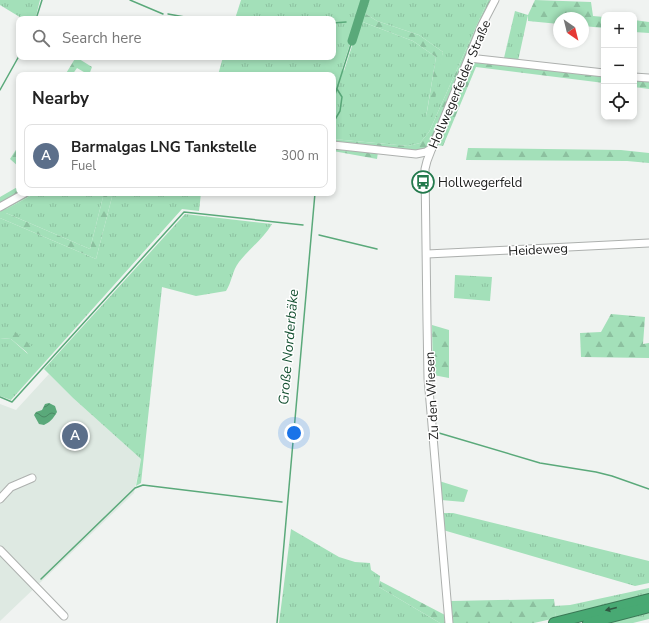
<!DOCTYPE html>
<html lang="en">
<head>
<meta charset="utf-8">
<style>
	:root { --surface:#fff; --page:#f2f2f2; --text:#222; --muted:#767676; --line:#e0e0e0; --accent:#b45309 }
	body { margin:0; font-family:"Nunito Sans",sans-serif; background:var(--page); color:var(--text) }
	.controls { position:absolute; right:12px; top:12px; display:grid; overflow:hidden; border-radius:8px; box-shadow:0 2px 6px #0003 }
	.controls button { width:36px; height:36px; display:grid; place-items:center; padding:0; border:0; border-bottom:1px solid var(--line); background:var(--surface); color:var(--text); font:20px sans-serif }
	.compass { position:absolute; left:553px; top:12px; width:36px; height:36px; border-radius:50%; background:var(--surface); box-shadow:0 2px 6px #0003; rotate:145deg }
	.you { position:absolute; left:294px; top:433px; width:14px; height:14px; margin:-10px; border:3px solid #fff; border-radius:50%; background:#1a73e8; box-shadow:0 0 0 6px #1a73e833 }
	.badge { display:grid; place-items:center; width:26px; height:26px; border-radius:50%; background:var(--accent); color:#fff; font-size:13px; font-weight:700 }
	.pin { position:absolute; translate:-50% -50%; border:2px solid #fff; box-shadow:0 1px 4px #0006 }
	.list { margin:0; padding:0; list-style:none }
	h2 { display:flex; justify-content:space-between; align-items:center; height:52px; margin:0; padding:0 16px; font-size:17px }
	h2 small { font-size:13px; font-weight:400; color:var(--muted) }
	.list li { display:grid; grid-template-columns:26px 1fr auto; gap:12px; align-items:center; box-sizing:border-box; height:64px; margin:0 8px 8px; padding:0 8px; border:1px solid var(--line); border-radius:8px }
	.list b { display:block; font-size:15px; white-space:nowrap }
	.list p { margin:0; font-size:13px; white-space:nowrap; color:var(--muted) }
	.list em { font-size:13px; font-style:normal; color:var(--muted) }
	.icon { flex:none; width:22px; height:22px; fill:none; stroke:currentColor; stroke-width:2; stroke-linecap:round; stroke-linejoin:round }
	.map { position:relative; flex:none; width:649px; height:623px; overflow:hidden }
	.search { position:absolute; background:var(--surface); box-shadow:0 2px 6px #0003; left:16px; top:16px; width:320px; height:44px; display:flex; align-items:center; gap:10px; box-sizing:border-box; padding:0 14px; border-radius:8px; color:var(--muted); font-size:15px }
	.panel { position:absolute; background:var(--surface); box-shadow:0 2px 6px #0003; left:16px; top:72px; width:320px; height:124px; border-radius:8px }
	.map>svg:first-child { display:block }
	.built { fill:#dee9e2 }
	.grass { fill:url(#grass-tufts) }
	.forest { fill:url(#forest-firs) }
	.water { fill:url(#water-waves) }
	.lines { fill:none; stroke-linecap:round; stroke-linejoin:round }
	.stream { stroke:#5aa97a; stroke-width:1.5 }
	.river { stroke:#5aa97a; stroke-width:9 }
	.minor-casing { stroke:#adb0ae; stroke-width:9 }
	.highway-casing { stroke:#3a7956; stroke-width:12 }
	.minor { stroke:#fff; stroke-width:7 }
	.highway { stroke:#48a973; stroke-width:10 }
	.oneway { fill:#305741 }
	.labels { text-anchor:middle; stroke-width:3; stroke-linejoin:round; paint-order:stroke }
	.street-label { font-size:13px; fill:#202120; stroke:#fff }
	.poi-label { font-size:13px; fill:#202120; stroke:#fff; text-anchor:start }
	.water-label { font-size:14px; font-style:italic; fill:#165233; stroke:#fff }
</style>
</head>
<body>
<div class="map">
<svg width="649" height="623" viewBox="0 0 649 623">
	<defs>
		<pattern id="grass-tufts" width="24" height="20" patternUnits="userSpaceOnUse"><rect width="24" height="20" fill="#a3e0b9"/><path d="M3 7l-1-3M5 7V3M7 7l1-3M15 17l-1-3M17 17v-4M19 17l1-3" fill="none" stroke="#8cc09f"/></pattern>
		<pattern id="forest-firs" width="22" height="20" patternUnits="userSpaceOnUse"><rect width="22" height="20" fill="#a3e0b9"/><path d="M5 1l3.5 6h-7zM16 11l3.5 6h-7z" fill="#8cc09f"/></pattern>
		<pattern id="water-waves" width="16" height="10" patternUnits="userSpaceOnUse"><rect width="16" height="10" fill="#5aa97a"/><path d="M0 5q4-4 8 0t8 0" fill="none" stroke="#4a8964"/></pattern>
	</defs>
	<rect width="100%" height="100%" fill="#f0f3f1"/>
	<polygon class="built" points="49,374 73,398 141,459 134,493 0,621 0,404 16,410"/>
	<g class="grass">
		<polygon points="0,0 40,0 36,16 34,19 23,19 0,5"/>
		<polygon points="241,0 364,0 342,69 344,71 360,21 413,41 436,57 426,117 443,52 419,35 377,21 363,12 366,0 488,0 429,132 420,143 408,146 333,139 333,75 218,75 223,57 333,57 333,19 235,19"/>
		<polygon points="515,11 528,15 518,61 504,58"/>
		<polygon points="36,193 104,193 90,249 6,213 6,209"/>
		<polygon points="113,193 201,193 199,211 182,209 11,400 0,396 0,338 11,339 28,354 12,330 0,330 0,218 96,259"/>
		<path d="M185 214 272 224C263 239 249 249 239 262 232 271 232 282 226 291L196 296 162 287 141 483 136 486 141 459 73 398 44 369Z"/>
		<polygon points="455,275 492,277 490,301 454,298"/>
		<polygon points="439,481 468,490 464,502 441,500"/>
		<polygon points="442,513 453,513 649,561 649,583 635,586 443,530"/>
		<polygon points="291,529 339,557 355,562 370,563 371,570 380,576 379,587 440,623 279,623"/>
		<polygon points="649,588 649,594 556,618 554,606 570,605"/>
		<polygon points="649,613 649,619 633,623 607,623"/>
	</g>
	<g class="forest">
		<polygon points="488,0 493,0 470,60 604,75 604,83 476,67 443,146 438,145 437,147 430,145 424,150 418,151 378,152 377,159 333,151 333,139 408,146 420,143 429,132"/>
		<polygon points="535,0 591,2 593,16 604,17 604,28 583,26 583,18 559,18 559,24 528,21 528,15"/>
		<polygon points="363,12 377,21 419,35 443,52 432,118 426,118 436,57 413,41 360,21"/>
		<polygon points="634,20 649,22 649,33 634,32"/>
		<polygon points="76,57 92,67 89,75 77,68 72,75 65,75"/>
		<polygon points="634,78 649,80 649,89 634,87"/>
		<polygon points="19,145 19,167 10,159"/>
		<polygon points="468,148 621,150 649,153 649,163 627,161 466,160"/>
		<polygon points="19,186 19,193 36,193 6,209 6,213 90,249 104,193 113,193 96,259 0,218 0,197"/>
		<polygon points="611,314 645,317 643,344 649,343 649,358 581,357 580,333 601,332"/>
		<polygon points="432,325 449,330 449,378 433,375"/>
		<polygon points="12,329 34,348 29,354 11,339 0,338 0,330"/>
		<polygon points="380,581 445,615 451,601 554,599 556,618 534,623 440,623 379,587"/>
	</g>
	<path class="water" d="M49 403 55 406 57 412C53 419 50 422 44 425L39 424 34 415 36 412 42 410 45 404Z"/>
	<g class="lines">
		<g class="stream">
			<polyline points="130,0 163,14"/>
			<polyline points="168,14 196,19"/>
			<polyline points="36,19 42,0"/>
			<polyline points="333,23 346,22"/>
			<polyline points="0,90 19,56"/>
			<polyline points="333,101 352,41"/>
			<polyline points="333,123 340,111 342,97 337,89"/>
			<polyline points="319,235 377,249"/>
			<polyline points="0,397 12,402 184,212 303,225"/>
			<polyline points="439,433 540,463 596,472 612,476 649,489"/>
			<polyline points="41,579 135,488 143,485 282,502"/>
			<polyline points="277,623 315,193"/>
		</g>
		<polyline class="river" points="352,41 365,0"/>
		<g class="minor-casing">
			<g id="minor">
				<polyline points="469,58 604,73"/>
				<polyline points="634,77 649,78"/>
				<polyline points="333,145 416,154 426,152 432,148"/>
				<polyline points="0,207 25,193"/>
				<polyline points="427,254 649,243"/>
				<polyline points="0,499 11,487 32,478"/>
				<polyline points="0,550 64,616"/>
				<polyline points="449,623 428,378 427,321 425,169 427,161 432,148 482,25 495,0"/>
			</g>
		</g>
		<g class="highway-casing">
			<g id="highway">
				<polyline points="554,623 649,599"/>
				<polyline points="588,623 649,607"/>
			</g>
		</g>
		<use href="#minor" class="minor"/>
		<use href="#highway" class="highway"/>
	</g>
	<defs><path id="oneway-solid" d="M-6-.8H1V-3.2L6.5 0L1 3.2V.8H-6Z"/></defs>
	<use class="oneway" href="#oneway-solid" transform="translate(611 609) rotate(166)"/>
	<defs>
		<g id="bus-ring" transform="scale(1.15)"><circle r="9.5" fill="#fff" stroke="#23794c" stroke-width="1.5"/><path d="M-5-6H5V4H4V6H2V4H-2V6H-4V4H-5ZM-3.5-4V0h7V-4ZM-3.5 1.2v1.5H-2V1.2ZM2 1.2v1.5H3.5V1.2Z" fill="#23794c"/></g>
	</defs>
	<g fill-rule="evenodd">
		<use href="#bus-ring" x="423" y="182"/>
	</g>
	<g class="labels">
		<g class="street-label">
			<text transform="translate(459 84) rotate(-67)" y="5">Hollwegerfelder Straße</text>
			<text transform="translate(538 249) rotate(-3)" y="5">Heideweg</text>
			<text transform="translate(431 396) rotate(-93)" y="5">Zu den Wiesen</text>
		</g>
		<g class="poi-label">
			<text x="438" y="187">Hollwegerfeld</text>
		</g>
		<g class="water-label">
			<text transform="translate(288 347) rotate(-85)" y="5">Große Norderbäke</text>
		</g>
	</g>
</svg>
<div class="controls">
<button>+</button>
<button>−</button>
<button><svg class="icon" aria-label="locate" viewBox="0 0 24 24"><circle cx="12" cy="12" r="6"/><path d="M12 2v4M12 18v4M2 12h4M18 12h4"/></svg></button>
</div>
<svg class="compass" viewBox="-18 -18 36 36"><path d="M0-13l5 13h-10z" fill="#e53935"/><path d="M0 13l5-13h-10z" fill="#767676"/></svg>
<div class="you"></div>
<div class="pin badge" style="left:75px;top:436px;background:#5c6f8a">A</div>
<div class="search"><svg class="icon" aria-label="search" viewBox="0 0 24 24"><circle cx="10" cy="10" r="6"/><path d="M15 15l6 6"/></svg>Search here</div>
<section class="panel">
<h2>Nearby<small></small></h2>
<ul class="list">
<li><span class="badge" style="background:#5c6f8a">A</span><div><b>Barmalgas LNG Tankstelle</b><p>Fuel</p></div><em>300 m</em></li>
</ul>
</section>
</div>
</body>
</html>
